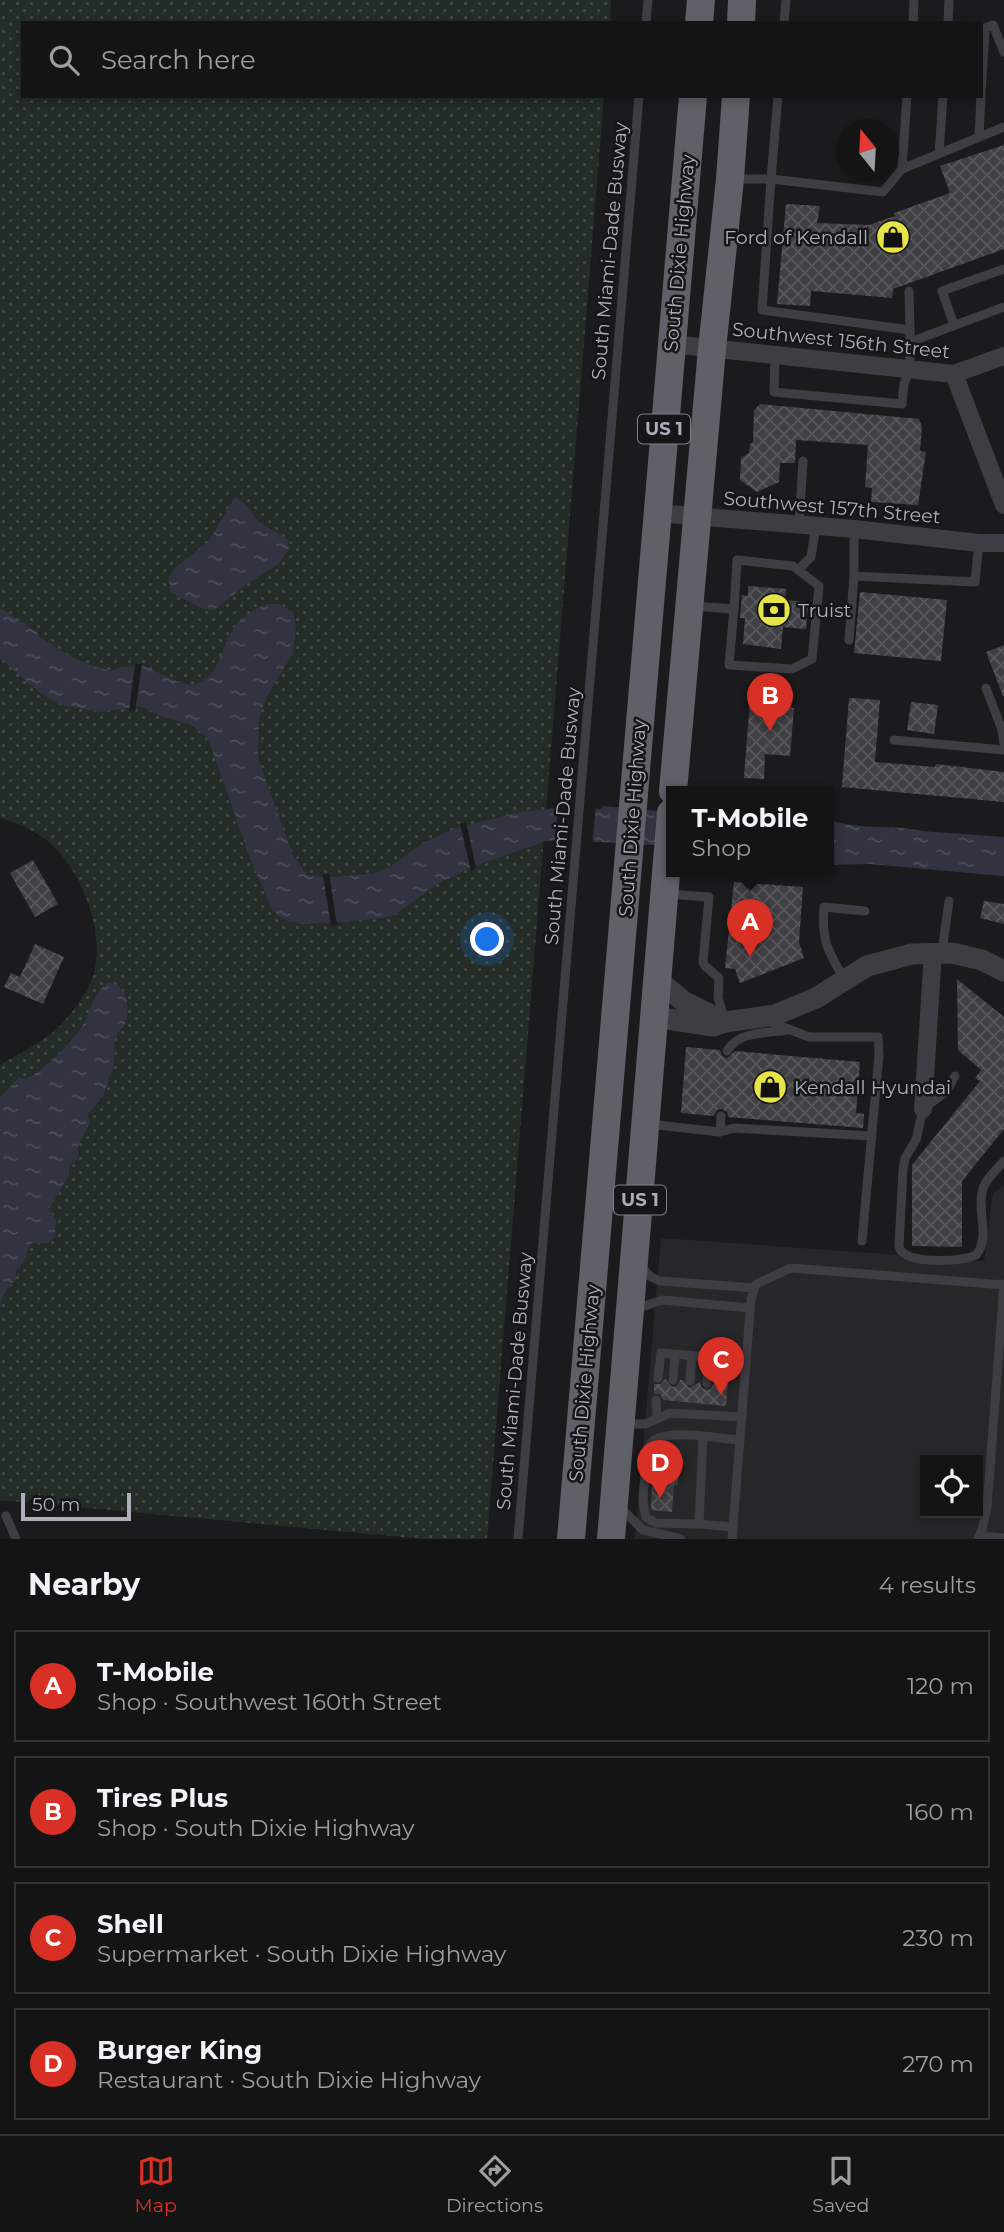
<!DOCTYPE html>
<html lang="en">
<head>
<meta charset="utf-8">
<style>
	:root { --surface:#141415; --page:#212122; --text:#f1f3f6; --muted:#9d9ea0; --line:#333334; --accent:#d93025 }
	body { margin:0; font-family:Montserrat,sans-serif; background:var(--page); color:var(--text) }
	.controls { position:absolute; right:21px; bottom:21px; display:grid; overflow:hidden; border-radius:0px; box-shadow:0 4px 10px #0003 }
	.controls button { width:63px; height:63px; display:grid; place-items:center; padding:0; border:0; border-bottom:2px solid var(--line); background:var(--surface); color:var(--text); font:35px sans-serif }
	.compass { position:absolute; left:836px; top:119px; width:63px; height:63px; border-radius:50%; background:var(--surface); box-shadow:0 4px 10px #0003; rotate:342deg }
	.scale { position:absolute; left:21px; bottom:18px; width:110px; box-sizing:border-box; padding-left:7px; border:4px solid #aeaebb; border-top:0; font-size:19px; line-height:24px; white-space:nowrap; color:#aeaebb; -webkit-text-stroke:5px #161517; paint-order:stroke }
	.you { position:absolute; left:488px; top:940px; width:24px; height:24px; margin:-18px; border:5px solid #fff; border-radius:50%; background:#1a73e8; box-shadow:0 0 0 10px #1a73e833 }
	.badge { display:grid; place-items:center; width:46px; height:46px; border-radius:50%; background:var(--accent); color:#fff; font-size:23px; font-weight:700 }
	.pin { position:absolute; translate:-50% -58px; filter:drop-shadow(0 2px 4px #0008) }
	.pin::after { content:''; position:absolute; top:37px; width:24px; height:21px; background:inherit; clip-path:polygon(0 0,100% 0,50% 100%) }
	.popup { position:absolute; left:666px; top:786px; width:168px; height:91px; box-sizing:border-box; display:grid; place-content:center; border-radius:0px; background:var(--surface); filter:drop-shadow(0 2px 5px #0005); font-size:23px; white-space:nowrap; color:var(--muted) }
	.popup b { font-size:26px; color:var(--text) }
	.popup::after { content:''; position:absolute; left:50%; top:100%; margin-left:-14px; border:14px solid transparent; border-top-color:var(--surface) }
	.list { margin:0; padding:0; list-style:none }
	h2 { display:flex; justify-content:space-between; align-items:center; height:91px; margin:0; padding:0 28px; font-size:30px }
	h2 small { font-size:23px; font-weight:400; color:var(--muted) }
	.list li { display:grid; grid-template-columns:46px 1fr auto; gap:21px; align-items:center; box-sizing:border-box; height:112px; margin:0 14px 14px; padding:0 14px; border:2px solid var(--line); border-radius:0px }
	.list b { display:block; font-size:26px; white-space:nowrap }
	.list p { margin:0; font-size:23px; white-space:nowrap; color:var(--muted) }
	.list em { font-size:23px; font-style:normal; color:var(--muted) }
	.icon { flex:none; width:38px; height:38px; fill:none; stroke:currentColor; stroke-width:2; stroke-linecap:round; stroke-linejoin:round }
	.map { position:relative; flex:none; width:1004px; height:1539px; overflow:hidden }
	.search { position:absolute; background:var(--surface); box-shadow:0 4px 10px #0003; left:21px; right:21px; top:21px; height:77px; display:flex; align-items:center; gap:18px; box-sizing:border-box; padding:0 24px; border-radius:0px; color:var(--muted); font-size:26px }
	.sheet { height:595px; background:var(--surface) }
	nav { display:flex; justify-content:space-around; align-items:center; box-sizing:border-box; height:98px; border-top:2px solid var(--line); background:var(--surface); font-size:19px; color:var(--muted) }
	nav a { display:grid; justify-items:center; gap:4px }
	nav .on { color:var(--accent) }
	.map>svg:first-child { display:block }
	.built { fill:#272629; fill-rule:evenodd }
	.grass { fill:url(#grass-dots) }
	.water { fill:url(#water-ripples) }
	.pier { fill:#1b1a1c }
	.building { fill:url(#building-cross-hatch) }
	.lines { fill:none; stroke-linecap:round; stroke-linejoin:round }
	.service { stroke:#3e3d43; stroke-width:9 }
	.minor { stroke:#3e3d43; stroke-width:18 }
	.tertiary { stroke:#3e3d43; stroke-width:21 }
	.trunk { stroke:#606069; stroke-width:28 }
	.labels { text-anchor:middle; stroke-width:5; stroke-linejoin:round; paint-order:stroke }
	.shield { fill:#161517; stroke:#80808a; stroke-width:2 }
	.shield-label { font-size:18px; font-weight:bold; fill:#aeaebb }
	.poi-label { font-size:19px; fill:#aeaebb; stroke:#161517; text-anchor:start }
	.street-label { font-size:19px; fill:#aeaebb; stroke:#161517 }
</style>
</head>
<body>
<div class="map">
<svg width="1004" height="1539" viewBox="0 0 1004 1539">
	<defs>
		<pattern id="grass-dots" width="8" height="8" patternUnits="userSpaceOnUse" patternTransform="scale(1.75)"><rect width="8" height="8" fill="#242c27"/><path d="M2 2h.1M6 6h.1" fill="none" stroke="#414844" stroke-width="1.8" stroke-linecap="round"/></pattern>
		<pattern id="water-ripples" width="26" height="14" patternUnits="userSpaceOnUse" patternTransform="scale(1.75)"><rect width="26" height="14" fill="#313440"/><path d="M2 4q2-2 4 0t4 0M15 11q2-2 4 0t4 0" fill="none" stroke="#4c4f5a"/></pattern>
		<pattern id="building-cross-hatch" width="8" height="8" patternUnits="userSpaceOnUse" patternTransform="scale(1.75)"><rect width="8" height="8" fill="#403f43"/><path d="M0 0l8 8M0 8l8-8" fill="none" stroke="#59585c"/></pattern>
	</defs>
	<rect width="100%" height="100%" fill="#1b1a1c"/>
	<path class="built" d="M1004 1185V1539H635L661 1238 984 1261 993 1193ZM925 1460H978V1513H925Z"/>
	<path class="grass" d="M0 0H611L610 23H23V96H604L487 1539H424L0 1500V1065C19 1053 43 1042 59 1027 69 1017 81 1000 88 988 111 945 85 876 52 845 38 832 18 823 0 818Z"/>
	<g class="water">
		<polygon points="235,497 246,505 259,522 287,539 289,550 278,564 246,585 214,610 204,609 170,592 169,577 175,568 208,542"/>
		<path d="M268 604H280L293 613 296 628 293 653 266 698 259 718 258 758 292 853 307 875 330 878 376 873 394 864 423 843 456 828 521 812 555 808 601 809 603 806 671 812V846L562 840 545 841 464 870 454 877 443 880 393 916 366 920 304 924 291 922 278 916 273 910 253 866 210 744 206 737 192 725 161 716 140 706 101 712 61 705 40 693 0 658V608L37 632 38 636C62 652 82 665 111 671 116 668 135 665 142 666 157 669 183 690 199 683 222 671 220 648 233 629 241 617 254 609 268 604Z"/>
		<path d="M829 818C848 831 897 824 922 831L1004 837V876L869 864 829 865Z"/>
		<path d="M107 983C127 982 132 1010 124 1026 122 1029 118 1031 117 1035 112 1046 116 1061 112 1073L109 1075C109 1089 96 1107 87 1114L90 1123 78 1146V1159L69 1166V1175L49 1209 56 1220 55 1237 48 1243H32C25 1252 27 1261 16 1271V1279L4 1292 0 1308V1098L19 1077 25 1079C42 1073 78 1037 86 1020 92 1006 94 993 107 983Z"/>
	</g>
	<g class="pier">
		<polygon points="135,664 142,664 135,711 129,712"/>
		<polygon points="558,805 596,805 592,846 555,844"/>
		<polygon points="466,822 476,868 471,871 460,824"/>
		<polygon points="329,874 337,925 331,926 323,875"/>
	</g>
	<g class="building">
		<polygon points="1004,145 1004,249 893,289 892,298 811,291 810,306 777,304 786,204 820,206 817,223 869,225 895,216 894,213 950,193 940,166"/>
		<polygon points="760,404 919,419 922,427 920,451 926,452 918,505 871,502 872,488 865,487 868,445 796,440 795,463 780,463 779,482 757,492 740,480 741,458 749,453 750,444 753,442 754,410"/>
		<polygon points="748,586 786,589 785,600 808,602 806,629 783,627 781,649 743,644 745,618 740,618 742,595 748,596"/>
		<polygon points="860,592 947,600 941,661 854,653"/>
		<polygon points="1004,645 1004,696 1003,696 986,652"/>
		<polygon points="849,698 880,700 875,762 935,767 936,764 1004,772 1004,802 842,787"/>
		<polygon points="750,700 785,703 785,707 794,708 790,756 765,754 764,779 744,778"/>
		<polygon points="911,702 938,705 934,734 907,730"/>
		<polygon points="33,860 58,904 35,917 10,873"/>
		<polygon points="734,882 803,887 799,942 804,958 740,983 735,969 725,968"/>
		<polygon points="984,901 1004,904 1004,924 980,918"/>
		<polygon points="35,944 64,957 43,1004 4,987 11,973 20,977"/>
		<polygon points="957,979 1004,1017 1004,1129 962,1181 962,1247 912,1246 912,1165 980,1081 975,1078 981,1070 958,1050"/>
		<polygon points="686,1047 720,1050 722,1056 727,1058 735,1051 860,1062 856,1113 864,1114 863,1128 728,1117 727,1112 722,1109 717,1110 714,1116 681,1113"/>
		<polygon points="665,1379 672,1387 677,1386 680,1380 683,1380 689,1388 700,1382 701,1387 706,1390 711,1389 714,1383 728,1384 726,1406 663,1400 660,1394 654,1394 654,1384 661,1384"/>
		<polygon points="653,1461 679,1463 678,1486 674,1485 672,1512 651,1510"/>
	</g>
	<g class="lines">
		<g class="service">
			<polyline points="646,23 648,0"/>
			<polyline points="784,23 786,0"/>
			<polyline points="913,23 914,0"/>
			<polyline points="948,23 949,0"/>
			<polyline points="981,95 985,28 993,25 1004,52"/>
			<polyline points="979,137 981,96"/>
			<polyline points="939,154 943,96"/>
			<polyline points="902,169 907,96"/>
			<polyline points="733,179 771,179 778,96"/>
			<polyline points="909,291 910,330"/>
			<polyline points="954,325 942,291 1004,269"/>
			<polyline points="910,342 1004,307"/>
			<polyline points="775,355 774,392 902,404 904,384 910,369 910,330 762,310 771,179 883,192 902,169 1004,127"/>
			<polyline points="799,525 803,461"/>
			<polyline points="854,529 854,576 975,582 979,543"/>
			<polyline points="798,570 811,557 816,526"/>
			<polyline points="692,606 734,609 729,665 792,669 812,659 819,586 793,566 737,560 734,609"/>
			<polyline points="849,640 854,576"/>
			<polyline points="986,688 1002,730 1004,744"/>
			<polyline points="894,740 1004,750"/>
			<polyline points="666,894 709,897 703,962 705,966 719,978 718,998 724,1017"/>
			<polyline points="942,952 949,901"/>
			<path d="M844 979C828 951 821 940 824 907L865 911"/>
			<polyline points="768,1021 809,1037 878,1037 879,1055 862,1241"/>
			<path d="M727 1051C738 1031 768 1033 788 1030"/>
			<path d="M955 1076 946 1092 923 1109 916 1140 905 1158 903 1170 899 1246 901 1251C913 1264 961 1262 976 1255 991 1237 976 1210 983 1188 987 1178 997 1169 1004 1161"/>
			<polyline points="648,1124 720,1132 734,1128 872,1136"/>
			<polyline points="720,1132 721,1116"/>
			<polyline points="640,1266 651,1277 660,1281 755,1288"/>
			<polyline points="636,1309 662,1300 750,1308"/>
			<polyline points="658,1378 661,1353 746,1360"/>
			<polyline points="673,1380 675,1355"/>
			<polyline points="690,1381 692,1356"/>
			<polyline points="707,1383 709,1357"/>
			<polyline points="656,1400 657,1417"/>
			<polyline points="624,1424 646,1424 670,1413 742,1417"/>
			<polyline points="703,1437 699,1524 733,1527"/>
			<polyline points="620,1507 643,1530 681,1539"/>
			<polyline points="6,1516 16,1539"/>
			<path d="M699 1524 656 1523 646 1517C641 1503 644 1489 645 1475 646 1465 645 1451 651 1443 663 1427 721 1439 740 1440"/>
			<polyline points="979,1536 1004,1538"/>
			<polyline points="518,1539 639,96"/>
			<polyline points="732,1539 751,1299 756,1284 791,1268 1004,1285"/>
			<polyline points="978,1539 982,1530 987,1507 1004,1284"/>
		</g>
		<g class="minor">
			<polyline points="671,344 954,374 1004,356"/>
			<polyline points="954,374 1004,505"/>
			<polyline points="657,513 854,529 979,543 1004,543"/>
			<polyline points="923,1109 933,952"/>
		</g>
		<g class="tertiary">
			<polyline points="657,979 683,1001 725,1022"/>
			<polyline points="655,1017 713,1026 725,1022 775,1015 816,998 867,966 912,954 952,953 982,960 1004,971"/>
		</g>
		<g class="trunk">
			<polyline points="699,23 701,0"/>
			<polyline points="741,23 742,0"/>
			<polyline points="673,791 712,349 730,179 736,96"/>
			<polyline points="571,1539 693,96"/>
			<polyline points="611,1539 671,813"/>
		</g>
	</g>
	<defs>
		<g id="shop-disc" transform="scale(1.75)"><circle r="9.5" fill="#e7e447" stroke="#161517"/><path d="M-5-2.5h2.3a2.7 3.5 0 0 1 5.4 0H5L5.5 6h-11ZM-1.5-2.5h3a1.5 2.3 0 0 0-3 0Z" fill="#111"/></g>
		<g id="bank-disc" transform="scale(1.75)"><circle r="9.5" fill="#e7e447" stroke="#161517"/><path d="M-6-4H6V4H-6ZM0-2.3a2.3 2.3 0 1 0 0 4.6a2.3 2.3 0 1 0 0-4.6Z" fill="#111"/></g>
	</defs>
	<g fill-rule="evenodd">
		<use href="#shop-disc" x="893" y="237"/>
		<use href="#bank-disc" x="774" y="610"/>
		<use href="#shop-disc" x="770" y="1087"/>
	</g>
	<g class="labels">
		<g class="shield">
			<rect x="638" y="414.5" width="52" height="29" rx="5"/>
			<rect x="614" y="1185.5" width="52" height="29" rx="5"/>
		</g>
		<g class="shield-label">
			<text x="664" y="435">US 1</text>
			<text x="640" y="1206">US 1</text>
		</g>
		<g class="poi-label">
			<text x="868" y="244" text-anchor="end">Ford of Kendall</text>
			<text x="798" y="617">Truist</text>
			<text x="794" y="1094">Kendall Hyundai</text>
		</g>
		<g class="street-label">
			<text transform="translate(609 251) rotate(-85)" y="7">South Miami-Dade Busway</text>
			<text transform="translate(679 253) rotate(-85)" y="7">South Dixie Highway</text>
			<text transform="translate(841 340) rotate(6)" y="7">Southwest 156th Street</text>
			<text transform="translate(832 507) rotate(5)" y="7">Southwest 157th Street</text>
			<text transform="translate(562 816) rotate(-85)" y="7">South Miami-Dade Busway</text>
			<text transform="translate(632 818) rotate(-86)" y="7">South Dixie Highway</text>
			<text transform="translate(514 1381) rotate(-85)" y="7">South Miami-Dade Busway</text>
			<text transform="translate(584 1383) rotate(-85)" y="7">South Dixie Highway</text>
		</g>
	</g>
</svg>
<div class="controls">
<button><svg class="icon" aria-label="locate" viewBox="0 0 24 24"><circle cx="12" cy="12" r="6"/><path d="M12 2v4M12 18v4M2 12h4M18 12h4"/></svg></button>
</div>
<svg class="compass" viewBox="-18 -18 36 36"><path d="M0-13l5 13h-10z" fill="#e53935"/><path d="M0 13l5-13h-10z" fill="#9d9ea0"/></svg>
<div class="scale">50 m</div>
<div class="you"></div>
<div class="pin badge" style="left:750px;top:957px">A</div>
<div class="popup"><b>T-Mobile</b>Shop</div>
<div class="pin badge" style="left:770px;top:731px">B</div>
<div class="pin badge" style="left:721px;top:1395px">C</div>
<div class="pin badge" style="left:660px;top:1498px">D</div>
<div class="search"><svg class="icon" aria-label="search" viewBox="0 0 24 24"><circle cx="10" cy="10" r="6"/><path d="M15 15l6 6"/></svg>Search here</div>
</div>
<section class="sheet">
<h2>Nearby<small>4 results</small></h2>
<ul class="list">
<li><span class="badge">A</span><div><b>T-Mobile</b><p>Shop · Southwest 160th Street</p></div><em>120 m</em></li>
<li><span class="badge">B</span><div><b>Tires Plus</b><p>Shop · South Dixie Highway</p></div><em>160 m</em></li>
<li><span class="badge">C</span><div><b>Shell</b><p>Supermarket · South Dixie Highway</p></div><em>230 m</em></li>
<li><span class="badge">D</span><div><b>Burger King</b><p>Restaurant · South Dixie Highway</p></div><em>270 m</em></li>
</ul>
</section>
<nav>
<a class="on"><svg class="icon" aria-label="map" viewBox="0 0 24 24"><path d="M3 6l6-2 6 2 6-2v14l-6 2-6-2-6 2zM9 4v14M15 6v14"/></svg>Map</a>
<a><svg class="icon" aria-label="directions" viewBox="0 0 24 24"><path d="M12 3l9 9-9 9-9-9zM9 14v-3h6M13 9l2 2-2 2"/></svg>Directions</a>
<a><svg class="icon" aria-label="saved" viewBox="0 0 24 24"><path d="M7 4h10v16l-5-4-5 4z"/></svg>Saved</a>
</nav>
</body>
</html>
